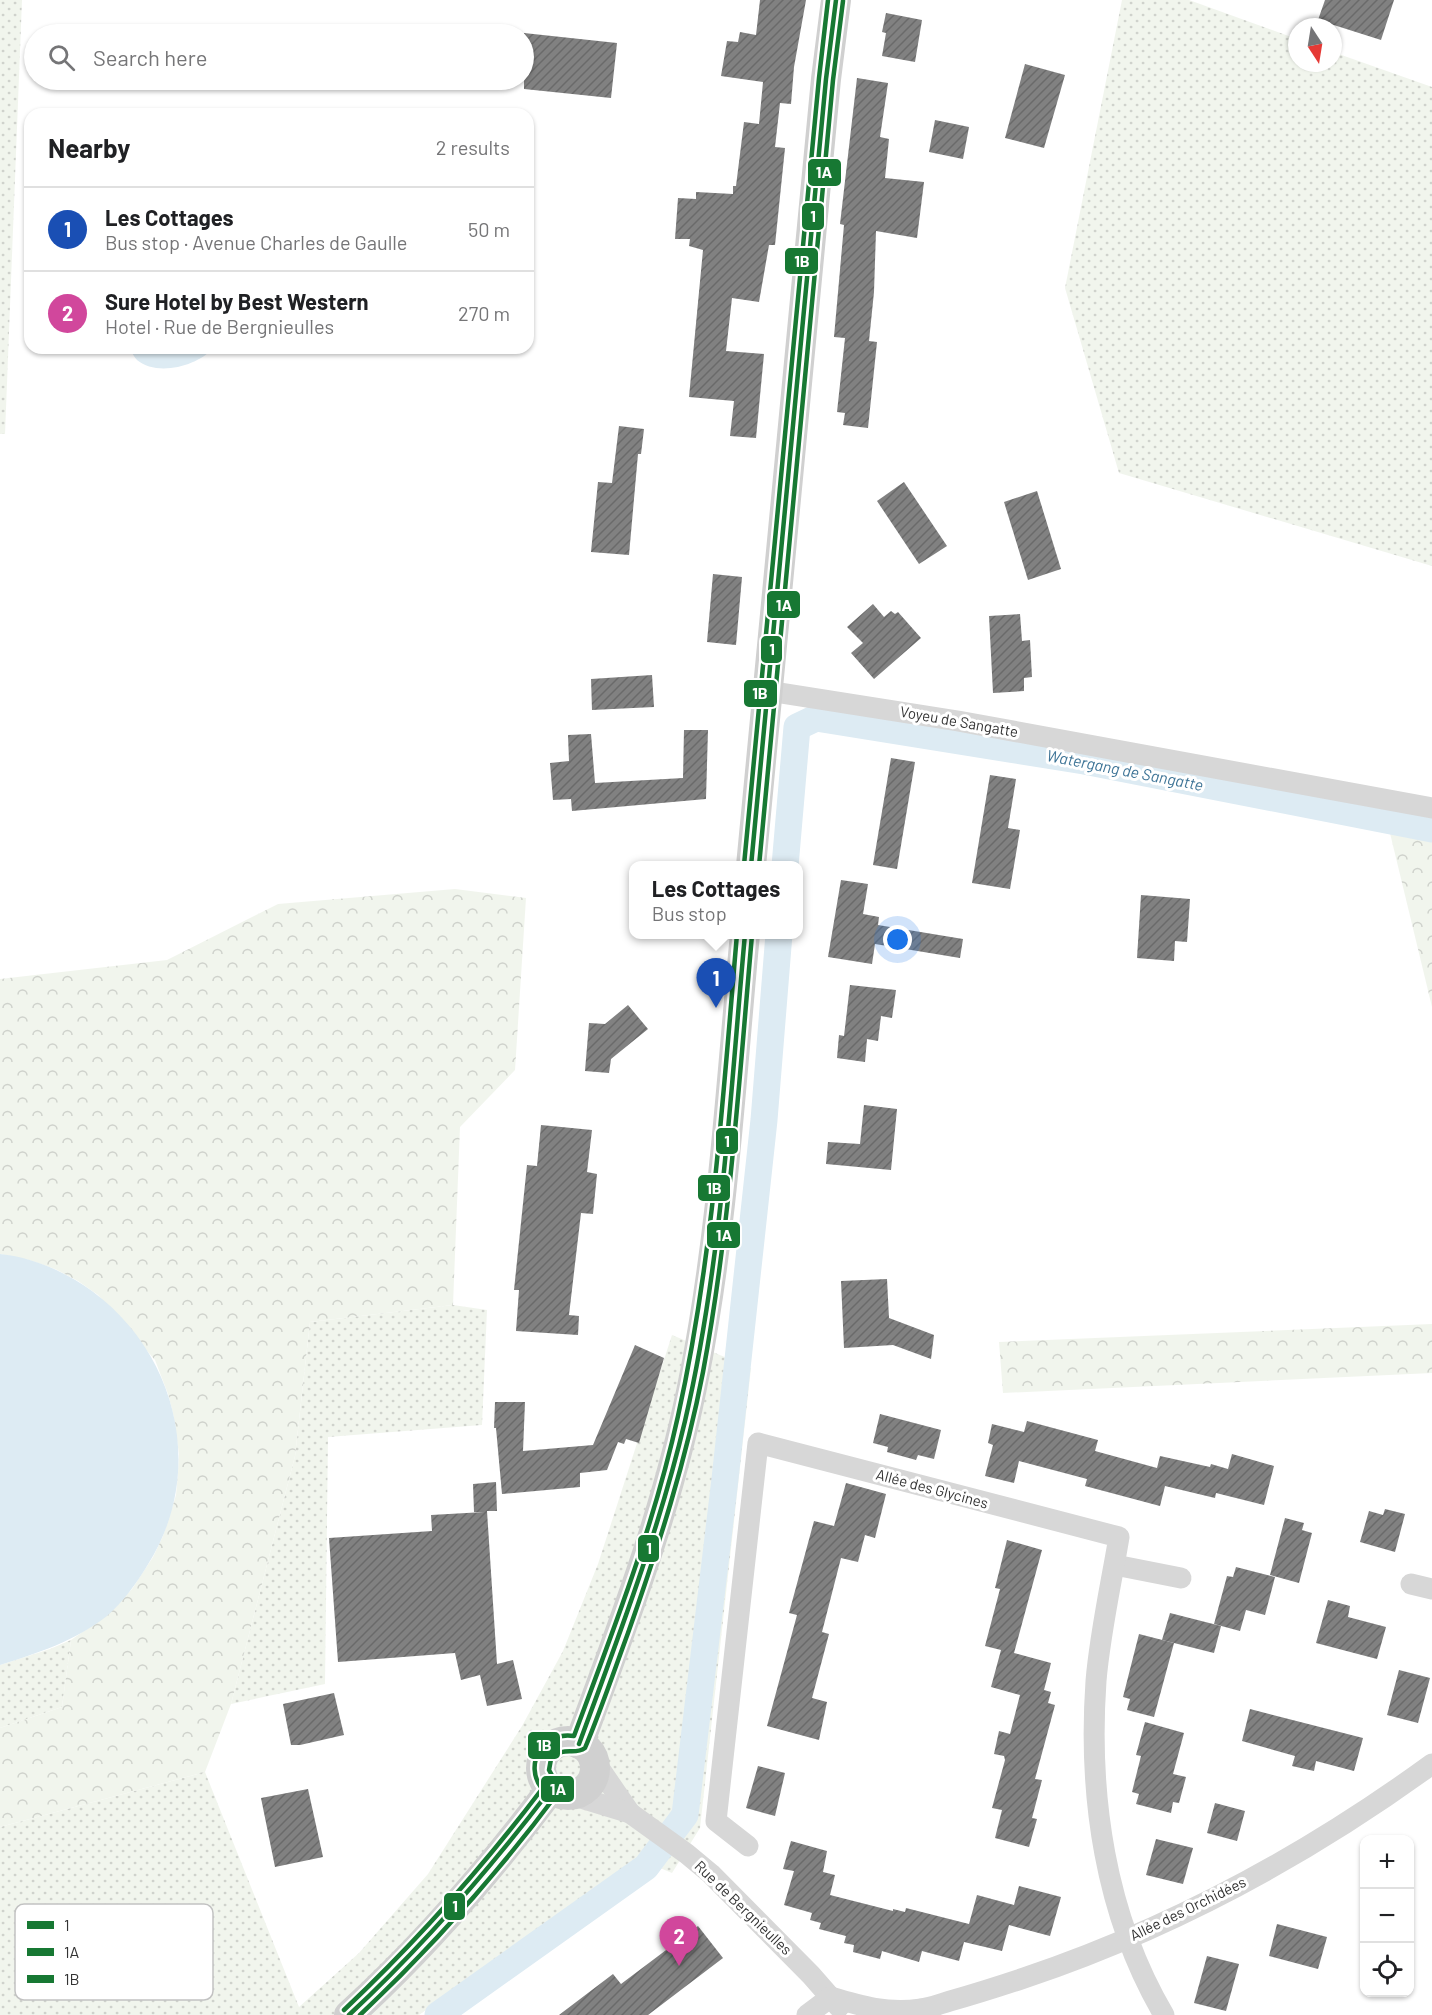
<!DOCTYPE html>
<html lang="en">
<head>
<meta charset="utf-8">
<style>
	:root { --surface:#fff; --page:#f6f6f6; --text:#202124; --muted:#757577; --line:#e0e0e0; --accent:#7a7a7a }
	body { margin:0; font-family:Barlow,sans-serif; background:var(--page); color:var(--text) }
	.controls { position:absolute; right:18px; bottom:18px; display:grid; overflow:hidden; border-radius:12px; box-shadow:0 2px 4px #0004 }
	.controls button { width:54px; height:54px; display:grid; place-items:center; padding:0; border:0; border-bottom:2px solid var(--line); background:var(--surface); color:var(--text); font:30px sans-serif }
	.compass { position:absolute; left:1288px; top:18px; width:54px; height:54px; border-radius:50%; background:var(--surface); box-shadow:0 2px 4px #0004; rotate:168deg }
	.you { position:absolute; left:898px; top:940px; width:21px; height:21px; margin:-15px; border:4px solid #fff; border-radius:50%; background:#1a73e8; box-shadow:0 0 0 9px #1a73e833 }
	.badge { display:grid; place-items:center; width:39px; height:39px; border-radius:50%; background:var(--accent); color:#fff; font-size:20px; font-weight:700 }
	.pin { position:absolute; translate:-50% -50px; filter:drop-shadow(0 2px 3px #0008) }
	.pin::after { content:''; position:absolute; top:32px; width:21px; height:18px; background:inherit; clip-path:polygon(0 0,100% 0,50% 100%) }
	.popup { position:absolute; left:629px; top:861px; width:174px; height:78px; box-sizing:border-box; display:grid; place-content:center; border-radius:12px; background:var(--surface); filter:drop-shadow(0 2px 4px #0005); font-size:20px; white-space:nowrap; color:var(--muted) }
	.popup b { font-size:22px; color:var(--text) }
	.popup::after { content:''; position:absolute; left:50%; top:100%; margin-left:-12px; border:12px solid transparent; border-top-color:var(--surface) }
	.list { margin:0; padding:0; list-style:none }
	h2 { display:flex; justify-content:space-between; align-items:center; height:78px; margin:0; padding:0 24px; font-size:26px }
	h2 small { font-size:20px; font-weight:400; color:var(--muted) }
	.list li { display:grid; grid-template-columns:39px 1fr auto; gap:18px; align-items:center; box-sizing:border-box; height:84px; padding:0 24px; border-top:2px solid var(--line) }
	.list b { display:block; font-size:22px; white-space:nowrap }
	.list p { margin:0; font-size:20px; white-space:nowrap; color:var(--muted) }
	.list em { font-size:20px; font-style:normal; color:var(--muted) }
	.icon { flex:none; width:33px; height:33px; fill:none; stroke:currentColor; stroke-width:2; stroke-linecap:round; stroke-linejoin:round }
	.map { position:relative; flex:none; width:1432px; height:2015px; overflow:hidden }
	.search { position:absolute; background:var(--surface); box-shadow:0 2px 4px #0004; left:24px; top:24px; width:510px; height:66px; display:flex; align-items:center; gap:15px; box-sizing:border-box; padding:0 21px; border-radius:33px; color:var(--muted); font-size:22px }
	.panel { position:absolute; background:var(--surface); box-shadow:0 2px 4px #0004; left:24px; top:108px; width:510px; height:246px; border-radius:18px }
	.map>svg:first-child { display:block }
	.grass { fill:url(#grass-dots) }
	.forest { fill:url(#forest-crowns) }
	.water { fill:#ddebf3 }
	.lines { fill:none; stroke-linecap:round; stroke-linejoin:round }
	.canal { stroke:#ddebf3; stroke-width:27 }
	.building { fill:url(#building-hatch) }
	.minor { stroke:#d7d7d7; stroke-width:21 }
	.secondary { stroke:#d0d0d0; stroke-width:30 }
	.bus-1-casing { stroke:#fff; stroke-width:9 }
	.bus-2-casing { stroke:#fff; stroke-width:9 }
	.bus-3-casing { stroke:#fff; stroke-width:9 }
	.bus-1 { stroke:#177833; stroke-width:4.5 }
	.bus-2 { stroke:#177833; stroke-width:4.5 }
	.bus-3 { stroke:#177833; stroke-width:4.5 }
	.labels { text-anchor:middle; stroke-width:6; stroke-linejoin:round; paint-order:stroke }
	.street-label { font-size:15px; fill:#333; stroke:#fff }
	.water-label { font-size:16px; font-style:italic; fill:#3f7597; stroke:#fff }
	.key { fill:#fff; stroke:#c2c2c2; stroke-width:1.5 }
	.key-label { font-size:16px; fill:#333 }
	.line-badge { stroke:#fff; stroke-width:2 }
	.badge-label { font-size:16px; text-anchor:middle; font-weight:bold; fill:#fff }
</style>
</head>
<body>
<div class="map">
<svg width="1432" height="2015" viewBox="0 0 1432 2015">
	<defs>
		<pattern id="grass-dots" width="8" height="8" patternUnits="userSpaceOnUse" patternTransform="scale(1.5)"><rect width="8" height="8" fill="#f1f5ed"/><path d="M2 2h.1M6 6h.1" fill="none" stroke="#cfd2cc" stroke-width="1.8" stroke-linecap="round"/></pattern>
		<pattern id="forest-crowns" width="20" height="18" patternUnits="userSpaceOnUse" patternTransform="scale(1.5)"><rect width="20" height="18" fill="#f1f5ed"/><path d="M2 6a3 3 0 1 1 6 0M12 15a3 3 0 1 1 6 0" fill="none" stroke="#cfd2cc"/></pattern>
		<pattern id="building-hatch" width="6" height="6" patternUnits="userSpaceOnUse" patternTransform="scale(1.5)"><rect width="6" height="6" fill="#818181"/><path d="M-1 1l2-2M0 6l6-6M5 7l2-2" fill="none" stroke="#6a6a6a"/></pattern>
	</defs>
	<rect width="100%" height="100%" fill="#fff"/>
	<g class="grass">
		<polygon points="0,0 22,0 5,434 0,434"/>
		<polygon points="1122,0 1189,0 1297,39 1297,63 1333,63 1333,52 1432,87 1432,566 1119,473 1065,288"/>
		<polygon points="453,1305 487,1310 482,1425 328,1437 325,1684 231,1704 295,1456 310,1322"/>
		<polygon points="672,1335 751,1368 700,1828 672,1873 641,1860 419,2015 0,2015 0,1827 205,1772 299,2007 359,1953 428,1874 522,1726 563,1651 598,1564"/>
		<polygon points="71,1640 62,1707 0,1728 0,1665 50,1649"/>
	</g>
	<g class="forest">
		<polygon points="1389,829 1432,836 1432,1007"/>
		<polygon points="455,889 526,898 515,1070 460,1127 453,1305 310,1322 295,1456 231,1704 205,1772 0,1827 0,1728 62,1707 71,1640 107,1615 132,1589 153,1557 163,1536 176,1495 178,1473 179,1454 173,1413 168,1394 155,1360 98,1295 78,1281 55,1269 29,1260 0,1254 0,979 167,960 278,904"/>
		<polygon points="1432,1324 1432,1373 1003,1393 999,1342"/>
	</g>
	<g class="water">
		<path d="M129 348H213C198 366 157 377 137 360 134 357 132 352 129 348Z"/>
		<path d="M0 1254C32 1257 66 1272 92 1291 179 1355 206 1474 147 1566 136 1584 123 1602 107 1616 75 1641 38 1653 0 1665Z"/>
	</g>
	<g class="lines">
		<g class="canal">
			<polyline points="785,866 797,727 816,718 1084,761 1432,829"/>
			<polyline points="438,2015 646,1867 685,1815 725,1479 764,1120 779,934"/>
		</g>
	</g>
	<g class="building">
		<polygon points="760,0 806,0 794,67 791,104 780,103 775,147 785,148 775,245 769,245 759,302 732,298 726,351 764,354 756,438 730,436 734,401 689,397 703,250 689,246 690,239 675,239 678,198 696,199 696,192 733,194 733,186 736,186 744,122 759,124 763,82 721,76 727,41 738,42 740,32 756,35"/>
		<polygon points="1325,0 1394,0 1381,40 1318,20"/>
		<polygon points="886,13 922,20 915,62 882,56 886,33 882,32"/>
		<polygon points="524,33 617,43 611,98 524,89"/>
		<polygon points="1025,64 1065,75 1044,148 1005,138"/>
		<polygon points="857,78 888,83 880,137 889,139 885,178 924,182 917,238 876,231 874,292 869,341 877,342 868,428 843,425 845,413 837,412 845,338 834,337 844,225 840,224"/>
		<polygon points="935,120 969,127 963,159 929,152"/>
		<polygon points="619,426 644,429 641,454 638,454 629,555 591,552 598,482 612,483"/>
		<polygon points="904,482 947,546 919,564 877,501"/>
		<polygon points="1037,491 1061,569 1028,580 1004,502"/>
		<polygon points="713,574 742,577 736,645 707,642"/>
		<polygon points="873,604 884,617 891,611 895,614 898,612 921,638 874,679 851,653 863,643 847,627"/>
		<polygon points="1020,614 1022,641 1030,640 1032,677 1024,678 1024,691 993,693 989,616"/>
		<polygon points="652,675 654,707 592,710 591,679"/>
		<polygon points="684,730 708,730 706,799 572,811 571,799 553,800 550,763 569,761 568,735 591,734 595,783 683,778"/>
		<polygon points="891,758 915,762 897,869 873,865"/>
		<polygon points="990,775 1016,779 1008,828 1020,830 1010,889 972,883"/>
		<polygon points="841,880 868,884 863,914 879,917 878,925 963,939 960,958 875,944 872,964 828,957"/>
		<polygon points="1141,895 1190,899 1187,942 1175,941 1174,961 1137,958"/>
		<polygon points="850,985 896,990 892,1018 881,1016 878,1041 867,1039 865,1062 837,1058 839,1035 844,1036"/>
		<polygon points="628,1005 648,1029 611,1059 609,1073 585,1071 589,1023 605,1024"/>
		<polygon points="864,1105 897,1109 891,1170 826,1164 828,1142 860,1144"/>
		<polygon points="541,1125 592,1130 587,1172 597,1174 593,1214 581,1213 569,1315 579,1316 578,1335 516,1331 519,1290 514,1290 527,1165 537,1166"/>
		<polygon points="887,1279 889,1318 934,1335 931,1359 893,1345 844,1348 841,1281"/>
		<polygon points="635,1345 664,1358 639,1443 626,1439 624,1444 618,1442 607,1470 580,1473 580,1487 502,1494 496,1428 494,1428 495,1402 525,1402 523,1451 593,1445"/>
		<polygon points="880,1414 941,1430 934,1459 918,1455 916,1460 887,1452 888,1447 873,1443"/>
		<polygon points="1027,1421 1098,1440 1095,1451 1157,1468 1160,1456 1210,1467 1211,1464 1228,1469 1232,1454 1274,1466 1264,1505 1216,1493 1215,1498 1165,1486 1160,1506 1085,1486 1087,1479 1019,1461 1014,1483 985,1476 993,1445 988,1443 992,1424 1024,1432"/>
		<polygon points="496,1482 497,1511 487,1511 497,1664 513,1660 522,1699 487,1706 480,1675 461,1680 455,1653 338,1662 329,1538 432,1531 431,1515 484,1512 474,1512 473,1484"/>
		<polygon points="846,1483 886,1494 875,1538 865,1535 858,1562 841,1558 822,1632 829,1634 812,1698 827,1702 819,1740 767,1726 797,1615 789,1613 814,1521 834,1526"/>
		<polygon points="1385,1509 1405,1514 1395,1552 1360,1542 1369,1511 1383,1515"/>
		<polygon points="1285,1518 1304,1523 1302,1530 1312,1533 1299,1583 1270,1575"/>
		<polygon points="1007,1540 1042,1550 1014,1653 1051,1663 1044,1690 1051,1692 1048,1703 1055,1705 1035,1779 1042,1780 1032,1818 1037,1819 1029,1847 995,1838 1002,1810 992,1808 1005,1760 1004,1756 994,1754 999,1731 1010,1734 1020,1695 991,1687 1001,1650 985,1646 1000,1589 995,1588"/>
		<polygon points="1236,1567 1275,1577 1265,1615 1246,1610 1240,1631 1214,1624 1227,1576 1233,1577"/>
		<polygon points="1328,1600 1350,1606 1348,1617 1386,1627 1377,1659 1316,1643"/>
		<polygon points="1170,1613 1221,1626 1214,1653 1162,1640"/>
		<polygon points="1139,1634 1174,1643 1154,1717 1127,1710 1130,1699 1123,1697"/>
		<polygon points="1399,1670 1430,1678 1418,1723 1387,1715"/>
		<polygon points="334,1693 344,1735 300,1745 291,1745 283,1704"/>
		<polygon points="1250,1709 1363,1738 1354,1771 1316,1761 1314,1771 1292,1766 1295,1756 1242,1741"/>
		<polygon points="1145,1722 1184,1733 1173,1774 1186,1777 1179,1803 1173,1802 1171,1813 1136,1804 1139,1794 1132,1792 1141,1756 1136,1755"/>
		<polygon points="758,1766 785,1773 775,1816 746,1808"/>
		<polygon points="308,1789 323,1857 275,1867 261,1798"/>
		<polygon points="1215,1803 1245,1811 1237,1841 1207,1833"/>
		<polygon points="1156,1839 1193,1848 1183,1884 1146,1875"/>
		<polygon points="791,1841 827,1851 823,1872 835,1875 830,1895 893,1911 893,1909 905,1912 906,1908 969,1924 977,1895 1014,1905 1019,1886 1061,1897 1050,1936 1009,1925 1002,1951 964,1942 959,1961 922,1951 919,1962 882,1951 880,1959 853,1952 854,1945 844,1943 846,1936 819,1929 821,1923 810,1920 812,1913 784,1905 794,1871 783,1869"/>
		<polygon points="1277,1924 1327,1937 1318,1969 1269,1956"/>
		<polygon points="698,1926 723,1958 648,2015 559,2015 613,1974 621,1984"/>
		<polygon points="1207,1956 1239,1964 1226,2011 1194,2003"/>
	</g>
	<g class="lines">
		<g class="minor">
			<polyline points="768,691 958,721 1432,808"/>
			<polyline points="1115,1565 1181,1578"/>
			<polyline points="1411,1584 1432,1589"/>
			<polyline points="593,1759 630,1813"/>
			<polyline points="571,1795 630,1813 687,1854 711,1874 811,1975 839,2007"/>
			<path d="M748 1846 716 1821 758 1443 1119 1537C1111 1585 1100 1633 1096 1681 1088 1796 1105 1915 1164 2015"/>
			<path d="M807 2015 831 1997C861 2006 888 2014 920 2009 930 2008 940 2004 950 2001 975 1994 1000 1986 1024 1978 1170 1929 1307 1855 1432 1764"/>
		</g>
		<g class="secondary">
			<polyline points="751,866 826,79 836,0"/>
			<circle cx="568" cy="1768" r="27"/>
			<path d="M579 1744C624 1622 671 1500 695 1372 723 1228 731 1080 745 934"/>
			<path d="M349 2015C424 1947 490 1870 551 1789"/>
		</g>
		<g class="bus-1-casing">
			<g id="bus-1">
				<polyline points="751,866 826,79 836,0"/>
				<path d="M579 1744C618 1638 659 1531 685 1421 722 1262 730 1097 745 934"/>
				<path d="M349 2015C423 1946 489 1870 551 1789"/>
			</g>
		</g>
		<g class="bus-2-casing">
			<g id="bus-2">
				<polyline points="759,866 833,80 843,1"/>
				<path d="M360 2015C432 1947 498 1873 557 1794L558 1786 549 1770 551 1759C564 1745 574 1756 585 1748 601 1710 614 1671 628 1633 658 1548 686 1461 703 1372 730 1227 739 1081 752 935"/>
			</g>
		</g>
		<g class="bus-3-casing">
			<g id="bus-3">
				<polyline points="744,865 819,78 828,0"/>
				<path d="M344 2010C416 1942 482 1868 542 1789 523 1764 543 1731 574 1736 613 1631 654 1526 678 1416 713 1258 723 1096 737 934"/>
			</g>
		</g>
		<use href="#bus-1" class="bus-1"/>
		<use href="#bus-2" class="bus-2"/>
		<use href="#bus-3" class="bus-3"/>
	</g>
	<g class="labels">
		<g class="street-label">
			<text transform="translate(959 722) rotate(10)" y="5">Voyeu de Sangatte</text>
			<text transform="translate(932 1489) rotate(15)" y="5">Allée des Glycines</text>
			<text transform="translate(743 1908) rotate(44)" y="5">Rue de Bergnieulles</text>
			<text transform="translate(1188 1909) rotate(-26)" y="5">Allée des Orchidées</text>
		</g>
		<g class="water-label">
			<text transform="translate(1125 770) rotate(11)" y="6">Watergang de Sangatte</text>
		</g>
	</g>
	<rect x="15" y="1904" width="198" height="96" rx="9" class="key"/>
	<rect x="27" y="1921" width="27" height="8" fill="#177833"/>
	<rect x="27" y="1948" width="27" height="8" fill="#177833"/>
	<rect x="27" y="1975" width="27" height="8" fill="#177833"/>
	<g class="key-label">
		<text x="64" y="1931">1</text>
		<text x="64" y="1958">1A</text>
		<text x="64" y="1985">1B</text>
	</g>
	<g class="line-badge">
		<rect x="807" y="158" width="35" height="29" rx="6" fill="#177833"/>
		<rect x="801" y="202" width="24" height="29" rx="6" fill="#177833"/>
		<rect x="784" y="247" width="35" height="28" rx="6" fill="#177833"/>
		<rect x="766" y="590" width="35" height="29" rx="6" fill="#177833"/>
		<rect x="760" y="635" width="23" height="29" rx="6" fill="#177833"/>
		<rect x="743" y="679" width="35" height="29" rx="6" fill="#177833"/>
		<rect x="715" y="1127" width="24" height="28" rx="6" fill="#177833"/>
		<rect x="697" y="1174" width="34" height="28" rx="6" fill="#177833"/>
		<rect x="706" y="1221" width="35" height="28" rx="6" fill="#177833"/>
		<rect x="637" y="1534" width="23" height="29" rx="6" fill="#177833"/>
		<rect x="527" y="1731" width="34" height="29" rx="6" fill="#177833"/>
		<rect x="540" y="1775" width="35" height="28" rx="6" fill="#177833"/>
		<rect x="443" y="1892" width="23" height="29" rx="6" fill="#177833"/>
	</g>
	<g class="badge-label">
		<text x="824" y="178">1A</text>
		<text x="813" y="222">1</text>
		<text x="802" y="267">1B</text>
		<text x="784" y="611">1A</text>
		<text x="772" y="655">1</text>
		<text x="760" y="699">1B</text>
		<text x="727" y="1147">1</text>
		<text x="714" y="1194">1B</text>
		<text x="724" y="1241">1A</text>
		<text x="649" y="1554">1</text>
		<text x="544" y="1751">1B</text>
		<text x="558" y="1795">1A</text>
		<text x="455" y="1912">1</text>
	</g>
</svg>
<div class="controls">
<button>+</button>
<button>−</button>
<button><svg class="icon" aria-label="locate" viewBox="0 0 24 24"><circle cx="12" cy="12" r="6"/><path d="M12 2v4M12 18v4M2 12h4M18 12h4"/></svg></button>
</div>
<svg class="compass" viewBox="-18 -18 36 36"><path d="M0-13l5 13h-10z" fill="#e53935"/><path d="M0 13l5-13h-10z" fill="#757577"/></svg>
<div class="you"></div>
<div class="pin badge" style="left:716px;top:1008px;background:#1a4fb4">1</div>
<div class="popup"><b>Les Cottages</b>Bus stop</div>
<div class="pin badge" style="left:679px;top:1966px;background:#d1479c">2</div>
<div class="search"><svg class="icon" aria-label="search" viewBox="0 0 24 24"><circle cx="10" cy="10" r="6"/><path d="M15 15l6 6"/></svg>Search here</div>
<section class="panel">
<h2>Nearby<small>2 results</small></h2>
<ul class="list">
<li><span class="badge" style="background:#1a4fb4">1</span><div><b>Les Cottages</b><p>Bus stop · Avenue Charles de Gaulle</p></div><em>50 m</em></li>
<li><span class="badge" style="background:#d1479c">2</span><div><b>Sure Hotel by Best Western</b><p>Hotel · Rue de Bergnieulles</p></div><em>270 m</em></li>
</ul>
</section>
</div>
</body>
</html>
